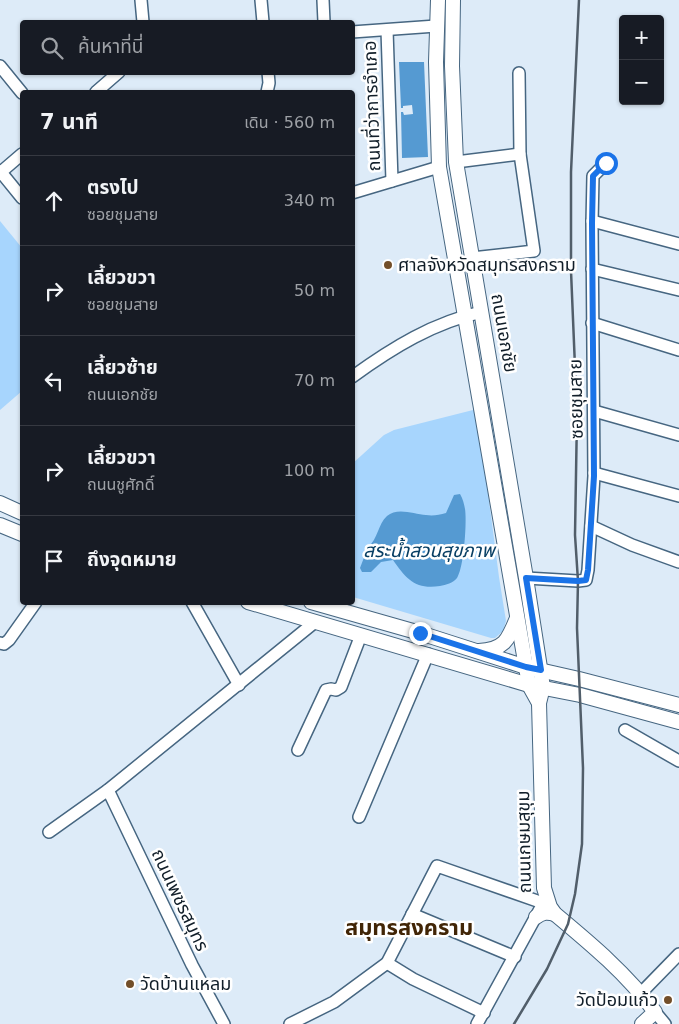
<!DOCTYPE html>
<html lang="th">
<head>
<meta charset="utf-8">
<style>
	:root { --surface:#171b24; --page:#242831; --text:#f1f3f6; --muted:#9ea1a6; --line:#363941 }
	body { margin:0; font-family:"DejaVu Sans","Noto Sans Thai",sans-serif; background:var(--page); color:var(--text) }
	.controls { position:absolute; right:15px; top:15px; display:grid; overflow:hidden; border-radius:5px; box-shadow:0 1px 4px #0004 }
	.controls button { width:45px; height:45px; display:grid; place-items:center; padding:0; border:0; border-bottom:1px solid var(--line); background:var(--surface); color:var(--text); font:25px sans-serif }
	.stop { position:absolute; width:15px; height:15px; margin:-11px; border:4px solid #1a73e8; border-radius:50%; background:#fff }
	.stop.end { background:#1a73e8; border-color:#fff; box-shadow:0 1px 5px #0008 }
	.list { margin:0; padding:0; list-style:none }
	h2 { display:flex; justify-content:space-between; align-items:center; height:65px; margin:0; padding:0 20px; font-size:21px }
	h2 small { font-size:16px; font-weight:400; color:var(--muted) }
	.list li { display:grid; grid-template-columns:32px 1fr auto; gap:15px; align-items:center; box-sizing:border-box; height:90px; padding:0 20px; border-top:1px solid var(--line) }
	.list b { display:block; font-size:19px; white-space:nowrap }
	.list p { margin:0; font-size:16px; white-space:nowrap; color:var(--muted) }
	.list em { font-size:16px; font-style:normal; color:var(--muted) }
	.icon { flex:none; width:28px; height:28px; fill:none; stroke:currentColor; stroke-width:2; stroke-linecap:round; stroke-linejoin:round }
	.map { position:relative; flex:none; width:679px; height:1024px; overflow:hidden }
	.search { position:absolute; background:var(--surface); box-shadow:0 1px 4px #0004; left:20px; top:20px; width:335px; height:55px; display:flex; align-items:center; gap:12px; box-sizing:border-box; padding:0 18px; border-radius:5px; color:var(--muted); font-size:19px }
	.panel { position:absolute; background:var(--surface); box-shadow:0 1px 4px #0004; left:20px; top:90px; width:335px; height:515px; border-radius:5px }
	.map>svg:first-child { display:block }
	.green { fill:#a7d5fd }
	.water { fill:#559ad2 }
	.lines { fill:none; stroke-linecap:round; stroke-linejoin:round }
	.minor-casing { stroke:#466681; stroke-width:14 }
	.major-casing { stroke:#466681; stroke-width:16 }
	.minor { stroke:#fff; stroke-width:11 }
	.major { stroke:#fff; stroke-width:14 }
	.rail { stroke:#515e6a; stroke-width:2.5 }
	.route { stroke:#1a73e8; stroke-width:6 }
	.poi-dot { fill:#734f2a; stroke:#fff; stroke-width:2 }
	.labels { text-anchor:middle; stroke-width:5; stroke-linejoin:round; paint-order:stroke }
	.street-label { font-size:18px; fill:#111e29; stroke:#fff }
	.poi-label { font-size:18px; fill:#111e29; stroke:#fff; text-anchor:start }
	.water-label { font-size:19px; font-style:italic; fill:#083f64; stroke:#fff }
	.district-label { font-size:22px; font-weight:bold; fill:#412506; stroke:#fff }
</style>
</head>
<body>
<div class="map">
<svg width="679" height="1024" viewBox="0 0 679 1024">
	<rect width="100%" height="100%" fill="#ddebf8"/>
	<g class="green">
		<polygon points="0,221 22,248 22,391 0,410"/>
		<polygon points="477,409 499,577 506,621 503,631 495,638 491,638 353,597 352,464 384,435 394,430"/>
	</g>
	<g class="water">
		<polygon points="399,62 424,62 428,157 402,158 401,112 403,112 404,115 413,114 412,105 403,106 403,108 401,108"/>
		<path d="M460 494C463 499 464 504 465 509 467 521 464 568 457 578 453 583 446 585 440 586 416 590 406 579 393 560L381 562 371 572H362L360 568 368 547C378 539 378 524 387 516 397 507 414 514 426 515 433 516 439 515 446 513L454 495Z"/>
	</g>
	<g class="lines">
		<g class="minor-casing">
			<g id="minor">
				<polyline points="141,0 143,22"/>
				<polyline points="261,0 263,22"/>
				<polyline points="323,0 324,22"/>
				<polyline points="387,30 392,181"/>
				<polyline points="352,32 436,26"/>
				<polyline points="0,66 22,93"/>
				<polyline points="96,92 119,72"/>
				<polyline points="267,92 269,83 268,72"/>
				<polyline points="456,162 520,154"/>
				<polyline points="0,171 22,198"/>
				<polyline points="1,172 22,154"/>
				<polyline points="352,193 439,167"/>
				<polyline points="592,221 679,244"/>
				<polyline points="472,258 534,251 520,154 519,73"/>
				<polyline points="592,269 679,290"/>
				<polyline points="592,323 679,350"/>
				<path d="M352 377C392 348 434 322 482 312"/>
				<polyline points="594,411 679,435"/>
				<polyline points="594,473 679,496"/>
				<polyline points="591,526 632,545 679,562"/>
				<polyline points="526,578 578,581 586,580 588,570 594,476 592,223 593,176 606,163"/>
				<polyline points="192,602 239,685"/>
				<polyline points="0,643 4,644 9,640 36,602"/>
				<polyline points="625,730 679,761"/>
				<polyline points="298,750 326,690 331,689 336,690 341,687 361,635"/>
				<polyline points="108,790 192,965 224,1024"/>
				<polyline points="359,817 428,654"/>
				<polyline points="49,832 108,790 315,622"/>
				<polyline points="412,914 515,957"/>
				<polyline points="387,963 413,979 484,1013"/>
				<polyline points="641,993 679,954"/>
				<polyline points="655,1012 665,1024"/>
				<polyline points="290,1024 334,1002 387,963 437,866 543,903"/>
				<polyline points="477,1024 540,909"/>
			</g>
		</g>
		<g class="major-casing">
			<g id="major">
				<polyline points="438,0 436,62 439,167 526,667 529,685 539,703"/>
				<path d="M453 0 452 66 456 162 526 578 543 687 539 703 544 888 550 907 555 914C591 944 627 974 655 1012L642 1024"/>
				<polyline points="0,503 22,513"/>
				<polyline points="0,525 22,534"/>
				<polyline points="248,602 529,685 580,695 679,722"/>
				<polyline points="311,602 420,633 526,667 579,679 679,705"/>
				<path d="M479 651C505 649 508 640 517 618"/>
				<path d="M536 917C543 912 547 912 555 914"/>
			</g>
		</g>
		<use href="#minor" class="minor"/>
		<use href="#major" class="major"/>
		<polyline class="rail" points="514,1024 547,969 568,924 575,894 582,844 583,768 577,628 578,581 575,535 577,415 571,271 571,172 579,0"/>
	</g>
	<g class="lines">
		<polyline class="route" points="420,633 526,667 541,670 526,578 578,581 586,580 588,570 594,476 592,223 593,176 606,163"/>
	</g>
	<g class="poi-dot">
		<circle cx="388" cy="265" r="5"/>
		<circle cx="130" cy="984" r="5"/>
		<circle cx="668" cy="1000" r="5"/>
	</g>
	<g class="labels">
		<g class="street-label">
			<text transform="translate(372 106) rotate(-92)" y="6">ถนนที่ว่าการอำเภอ</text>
			<text transform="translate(504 333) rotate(80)" y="6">ถนนเอกชัย</text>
			<text transform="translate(576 399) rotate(-91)" y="6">ซอยชุมสาย</text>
			<text transform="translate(524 842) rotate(-91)" y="6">ถนนเกษมสุขุม</text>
			<text transform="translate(180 900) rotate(65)" y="6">ถนนเพชรสมุทร</text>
		</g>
		<g class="poi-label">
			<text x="398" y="271">ศาลจังหวัดสมุทรสงคราม</text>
			<text x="140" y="990">วัดบ้านแหลม</text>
			<text x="658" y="1006" text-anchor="end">วัดป้อมแก้ว</text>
		</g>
		<g class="water-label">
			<text x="429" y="557">สระน้ำสวนสุขภาพ</text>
		</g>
		<g class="district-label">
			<text x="409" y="935">สมุทรสงคราม</text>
		</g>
	</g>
</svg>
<div class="controls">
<button>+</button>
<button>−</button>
</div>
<div class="stop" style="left:606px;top:163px"></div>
<div class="stop end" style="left:420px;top:633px"></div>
<div class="search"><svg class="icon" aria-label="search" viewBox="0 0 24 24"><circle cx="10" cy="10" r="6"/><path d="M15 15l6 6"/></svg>ค้นหาที่นี่</div>
<section class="panel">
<h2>7 นาที<small>เดิน · 560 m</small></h2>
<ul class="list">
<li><svg class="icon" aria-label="ahead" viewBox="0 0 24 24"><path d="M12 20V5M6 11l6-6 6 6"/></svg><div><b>ตรงไป</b><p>ซอยชุมสาย</p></div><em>340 m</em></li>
<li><svg class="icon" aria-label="right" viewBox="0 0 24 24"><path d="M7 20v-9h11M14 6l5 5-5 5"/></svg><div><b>เลี้ยวขวา</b><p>ซอยชุมสาย</p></div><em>50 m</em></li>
<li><svg class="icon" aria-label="left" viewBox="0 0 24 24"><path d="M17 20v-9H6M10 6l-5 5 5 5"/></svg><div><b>เลี้ยวซ้าย</b><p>ถนนเอกชัย</p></div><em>70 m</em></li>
<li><svg class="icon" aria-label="right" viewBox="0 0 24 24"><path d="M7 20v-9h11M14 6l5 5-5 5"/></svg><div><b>เลี้ยวขวา</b><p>ถนนชูศักดิ์</p></div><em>100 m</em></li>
<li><svg class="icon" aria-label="arrive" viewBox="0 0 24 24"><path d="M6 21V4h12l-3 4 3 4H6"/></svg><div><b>ถึงจุดหมาย</b></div></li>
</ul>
</section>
</div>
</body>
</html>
